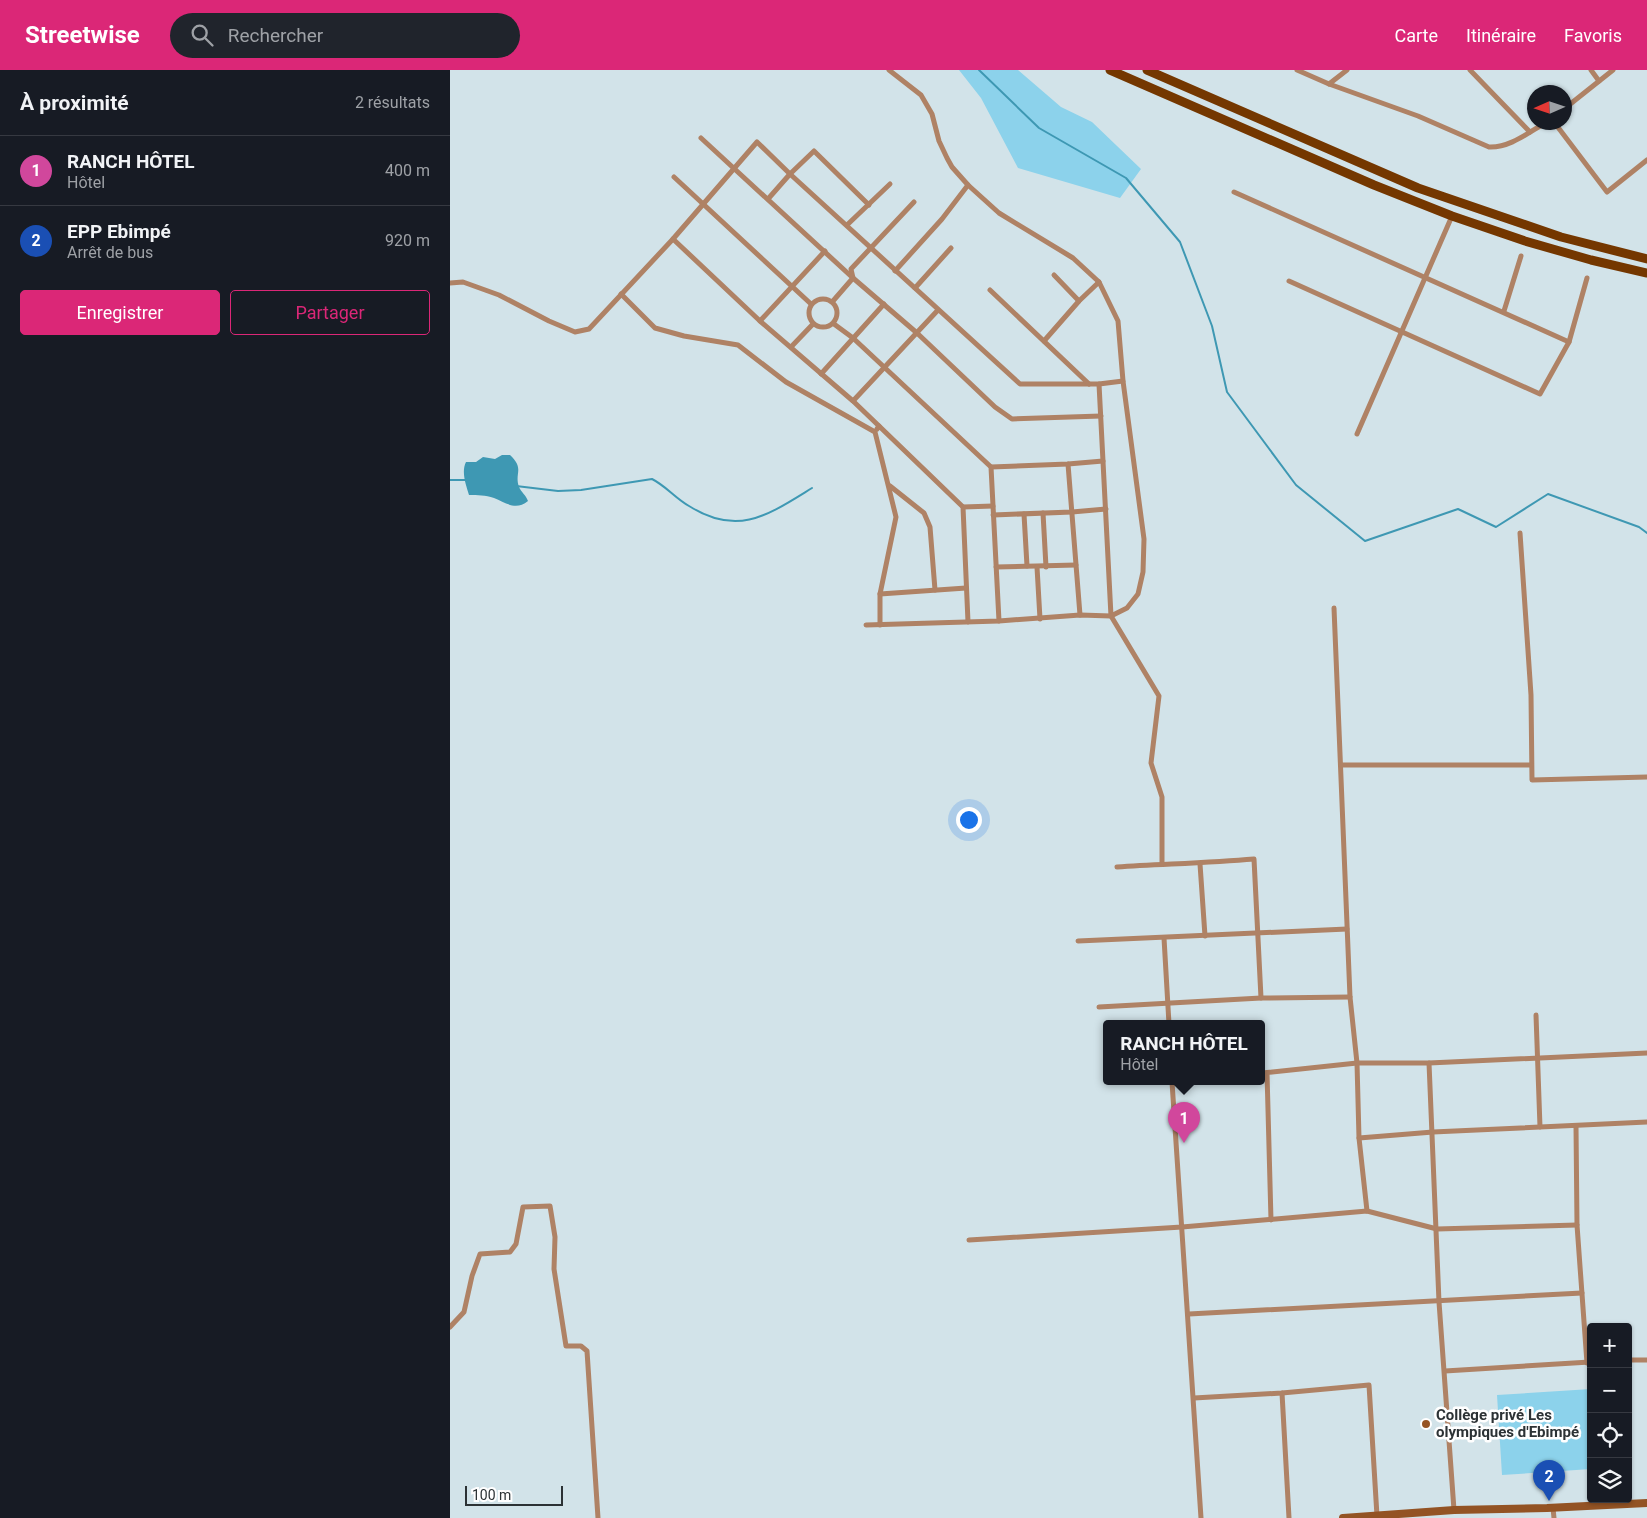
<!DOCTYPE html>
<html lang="fr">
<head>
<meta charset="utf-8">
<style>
	:root { --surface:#171b24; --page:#20242c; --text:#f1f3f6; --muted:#9ea1a6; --line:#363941; --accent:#db2777 }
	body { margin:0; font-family:Roboto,sans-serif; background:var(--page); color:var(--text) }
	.controls { position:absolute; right:15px; bottom:15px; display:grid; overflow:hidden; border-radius:5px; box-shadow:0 1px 4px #0004 }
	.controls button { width:45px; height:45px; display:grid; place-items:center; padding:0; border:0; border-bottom:1px solid var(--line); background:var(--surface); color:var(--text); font:25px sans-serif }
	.compass { position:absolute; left:1077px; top:15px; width:45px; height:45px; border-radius:50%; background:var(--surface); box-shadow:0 1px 4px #0004; rotate:267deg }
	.scale { position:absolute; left:15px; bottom:12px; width:98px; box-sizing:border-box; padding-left:5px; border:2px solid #2c3235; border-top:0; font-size:14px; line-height:18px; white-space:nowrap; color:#2c3235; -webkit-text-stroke:4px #fff; paint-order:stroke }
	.you { position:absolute; left:518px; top:749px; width:18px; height:18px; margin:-12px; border:4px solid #fff; border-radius:50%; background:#1a73e8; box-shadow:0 0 0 8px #1a73e833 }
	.badge { display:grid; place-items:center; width:32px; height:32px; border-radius:50%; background:var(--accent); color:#fff; font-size:16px; font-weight:700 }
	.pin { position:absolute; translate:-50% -41px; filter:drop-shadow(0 1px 2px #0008) }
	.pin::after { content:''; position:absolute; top:26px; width:18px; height:15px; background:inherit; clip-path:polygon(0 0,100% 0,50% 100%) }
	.popup { position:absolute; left:653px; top:950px; width:162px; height:65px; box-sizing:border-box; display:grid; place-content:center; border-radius:5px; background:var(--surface); filter:drop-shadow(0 1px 4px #0005); font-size:16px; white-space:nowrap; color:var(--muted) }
	.popup b { font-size:19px; color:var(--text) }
	.popup::after { content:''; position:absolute; left:50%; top:100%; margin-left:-10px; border:10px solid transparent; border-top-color:var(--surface) }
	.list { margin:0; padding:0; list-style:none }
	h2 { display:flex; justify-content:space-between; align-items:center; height:65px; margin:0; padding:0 20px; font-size:21px }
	h2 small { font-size:16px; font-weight:400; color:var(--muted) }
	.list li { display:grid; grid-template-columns:32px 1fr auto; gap:15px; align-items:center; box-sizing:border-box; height:70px; padding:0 20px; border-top:1px solid var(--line) }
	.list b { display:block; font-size:19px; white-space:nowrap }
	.list p { margin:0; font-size:16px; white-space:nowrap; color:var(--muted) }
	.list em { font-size:16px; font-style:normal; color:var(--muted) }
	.actions { display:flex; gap:10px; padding:15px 20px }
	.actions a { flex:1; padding:11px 0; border:1px solid var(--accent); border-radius:5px; text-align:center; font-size:18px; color:var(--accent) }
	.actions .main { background:var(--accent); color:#fff }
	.icon { flex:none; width:28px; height:28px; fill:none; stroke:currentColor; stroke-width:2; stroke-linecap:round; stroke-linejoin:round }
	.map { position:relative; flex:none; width:1197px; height:1448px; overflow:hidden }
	header { display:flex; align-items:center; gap:30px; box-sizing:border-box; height:70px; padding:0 25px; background:var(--accent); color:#fff }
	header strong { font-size:24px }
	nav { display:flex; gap:28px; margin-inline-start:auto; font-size:18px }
	.search { width:350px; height:45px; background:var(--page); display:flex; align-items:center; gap:12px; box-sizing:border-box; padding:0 18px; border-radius:28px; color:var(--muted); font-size:19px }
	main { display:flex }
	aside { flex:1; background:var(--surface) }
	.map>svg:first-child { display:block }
	.green { fill:#8cd2eb }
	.water { fill:#3e98b3 }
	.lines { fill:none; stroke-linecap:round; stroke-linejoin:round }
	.stream { stroke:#3e98b3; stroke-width:2 }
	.street { stroke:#af8265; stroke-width:5 }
	.secondary { stroke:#935324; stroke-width:8 }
	.primary { stroke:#743700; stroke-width:9 }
	.poi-dot { fill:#975423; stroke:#fff; stroke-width:2 }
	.labels { text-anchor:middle; stroke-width:5; stroke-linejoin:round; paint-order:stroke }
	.poi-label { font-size:15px; font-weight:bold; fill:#2c3235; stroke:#fff; text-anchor:start }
</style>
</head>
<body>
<header>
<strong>Streetwise</strong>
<div class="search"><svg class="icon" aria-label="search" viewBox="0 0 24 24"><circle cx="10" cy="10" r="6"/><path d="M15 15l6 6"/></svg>Rechercher</div>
<nav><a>Carte</a><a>Itinéraire</a><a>Favoris</a></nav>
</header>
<main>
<aside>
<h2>À proximité<small>2 résultats</small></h2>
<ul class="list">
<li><span class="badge" style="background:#d1479c">1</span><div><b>RANCH HÔTEL</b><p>Hôtel</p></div><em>400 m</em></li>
<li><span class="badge" style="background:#1a4fb4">2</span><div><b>EPP Ebimpé</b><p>Arrêt de bus</p></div><em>920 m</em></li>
</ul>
<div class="actions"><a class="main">Enregistrer</a><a>Partager</a></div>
</aside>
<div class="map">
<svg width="1197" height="1448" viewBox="0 0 1197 1448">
	<rect width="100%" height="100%" fill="#d2e3e9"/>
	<g class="green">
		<polygon points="509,0 568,0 611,37 642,52 691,99 670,128 568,98 531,28"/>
		<polygon points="1141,1319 1141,1399 1052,1405 1047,1325"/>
	</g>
	<path class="water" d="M52 385H60C75 399 64 403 69 417 71 422 76 425 78 431 66 441 56 433 44 428 35 425 28 425 19 425 16 415 11 402 16 392H26L33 387 45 389Z"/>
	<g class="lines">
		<g class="stream">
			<polyline points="529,0 589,58 676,108 730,172 762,256 777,322 846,415 915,471 1008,439 1046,457 1098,424 1189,457 1197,463"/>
			<polyline points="0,410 15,410"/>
			<path d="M66 416 108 421 131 420 202 409C216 416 225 428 239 436 288 467 318 445 362 418"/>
		</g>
		<g class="street">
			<path d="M847 0 879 14 968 46 1039 77C1060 78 1079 62 1097 52"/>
			<polyline points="1020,0 1080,62"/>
			<polyline points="1141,0 1149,11"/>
			<polyline points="879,14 897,0"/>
			<polyline points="1114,39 1163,0"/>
			<polyline points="1104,52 1157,122 1197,90"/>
			<polyline points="251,68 403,208 467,263 545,337 562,349 651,346"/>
			<polyline points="224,107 361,234"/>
			<polyline points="784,122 1119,272"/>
			<polyline points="318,129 340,104 364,81 419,135"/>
			<polyline points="397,155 440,114"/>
			<polyline points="223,169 310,251 403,331 429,356"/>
			<polyline points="445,201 492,149 518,115"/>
			<polyline points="604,205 629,231"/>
			<polyline points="839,211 1090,324 1119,272 1137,208"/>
			<polyline points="0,213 13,212 49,225 99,251 125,262 139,259 223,169 307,72 340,104 570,314 649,314 673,311"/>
			<polyline points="465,218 501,178"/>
			<polyline points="540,220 639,314"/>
			<polyline points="171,224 205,258 234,266 288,275 336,312 425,362 446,447 430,524 430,555"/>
			<circle cx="373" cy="243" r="14"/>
			<polyline points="383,231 403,208 401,199 464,132"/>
			<polyline points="1054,241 1071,186"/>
			<polyline points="310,251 375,181"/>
			<polyline points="384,254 403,268 541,397 549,551"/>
			<polyline points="594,271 629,231 649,212"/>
			<polyline points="341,277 363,254"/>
			<polyline points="371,304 434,234"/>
			<polyline points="649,314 661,546 709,626 701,693 712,727 712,794"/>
			<polyline points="403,331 488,240"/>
			<polyline points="427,359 429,356 513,437 518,552"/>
			<polyline points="907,364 1002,146"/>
			<polyline points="618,394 630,545"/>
			<polyline points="541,397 618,394 653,391"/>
			<polyline points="440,416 474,443 480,457 485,520"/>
			<polyline points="513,437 543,436"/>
			<polyline points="593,443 596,497"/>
			<polyline points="574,444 577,496"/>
			<polyline points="543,445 622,442 656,439"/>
			<polyline points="1070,463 1081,625 1082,710 1197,707"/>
			<polyline points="546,497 626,495"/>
			<polyline points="587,497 590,549"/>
			<polyline points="430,524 516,518"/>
			<polyline points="884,538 900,927 907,993 909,1068 917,1141"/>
			<polyline points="416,555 549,551 630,545 661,546 677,538 688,524 693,502 694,469 673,311 668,251 649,212 623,188 549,143 518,115 502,97 497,88 489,71 482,44 471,25 439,0"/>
			<polyline points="891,695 1081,695"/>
			<polyline points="750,794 755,866"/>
			<path d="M667 797C713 794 758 793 804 789L811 928"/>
			<polyline points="714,868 719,954"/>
			<polyline points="628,871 897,859"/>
			<polyline points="649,937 811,928 900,927"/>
			<polyline points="1086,945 1090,1057"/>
			<polyline points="979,993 989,1232 1004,1440"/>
			<polyline points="812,1003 907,993 979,993 1197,983"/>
			<polyline points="817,1003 821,1150"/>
			<polyline points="722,1012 751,1448"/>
			<polyline points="1126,1056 1127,1155 1137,1293"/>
			<polyline points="909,1068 983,1062 1197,1052"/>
			<polyline points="519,1170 732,1157 917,1141 987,1159 1127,1155"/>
			<polyline points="739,1244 1132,1223"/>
			<polyline points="0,1257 14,1242 22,1206 30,1184 60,1182 66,1174 73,1137 100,1136 105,1167 104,1199 116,1276 131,1276 137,1281 148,1448"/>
			<polyline points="1178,1290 1197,1290"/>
			<polyline points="995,1301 1140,1292"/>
			<polyline points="832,1323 839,1448"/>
			<polyline points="744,1328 832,1323 919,1315 927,1446"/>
			<polyline points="1103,1438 1104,1448"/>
		</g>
		<polyline class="secondary" points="893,1448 1004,1440 1097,1438 1197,1433"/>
		<g class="primary">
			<polyline points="660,0 924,115 1002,146 1075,171 1141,190 1197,203"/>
			<polyline points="697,0 968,118 1111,167 1197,189"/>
		</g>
	</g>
	<circle class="poi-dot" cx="976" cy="1354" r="5"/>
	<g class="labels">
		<g class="poi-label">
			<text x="986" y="1350">Collège privé Les<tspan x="986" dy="17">olympiques d'Ebimpé</tspan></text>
		</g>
	</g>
</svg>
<div class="controls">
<button>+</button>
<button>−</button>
<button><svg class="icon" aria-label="locate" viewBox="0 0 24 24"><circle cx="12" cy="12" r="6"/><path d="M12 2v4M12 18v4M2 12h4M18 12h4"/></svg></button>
<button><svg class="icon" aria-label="layers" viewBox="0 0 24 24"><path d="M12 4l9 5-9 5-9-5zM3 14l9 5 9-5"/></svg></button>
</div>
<svg class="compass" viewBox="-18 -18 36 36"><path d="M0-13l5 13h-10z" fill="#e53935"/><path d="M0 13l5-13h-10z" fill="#9ea1a6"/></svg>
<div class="scale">100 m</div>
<div class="you"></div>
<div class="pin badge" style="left:734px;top:1073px;background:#d1479c">1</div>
<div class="popup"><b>RANCH HÔTEL</b>Hôtel</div>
<div class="pin badge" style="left:1099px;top:1431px;background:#1a4fb4">2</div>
</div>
</main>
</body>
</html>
